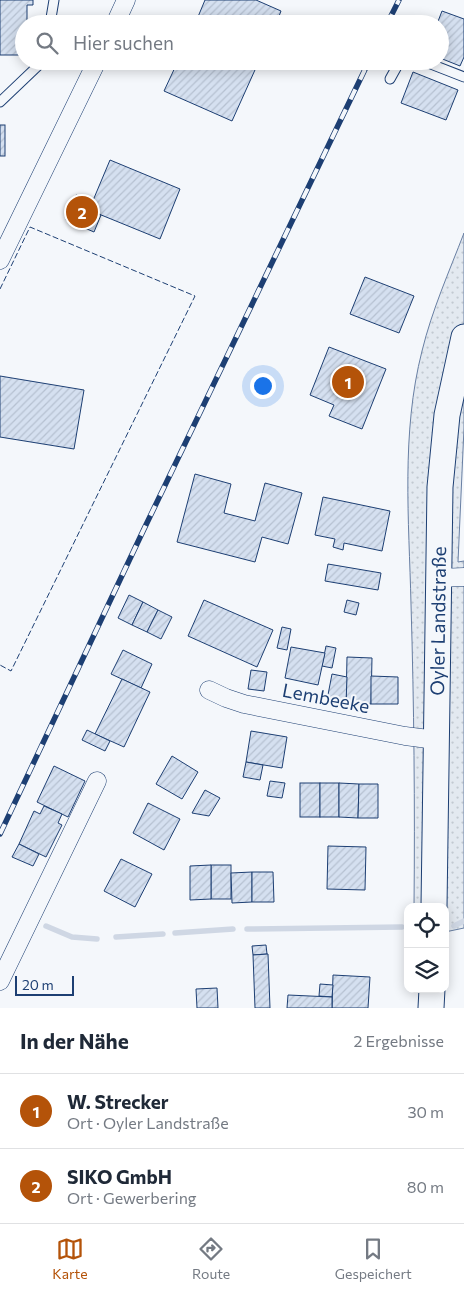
<!DOCTYPE html>
<html lang="de">
<head>
<meta charset="utf-8">
<style>
	:root { --surface:#fff; --page:#f2f2f3; --text:#1f2937; --muted:#747a83; --line:#e0e1e3; --accent:#b45309 }
	body { margin:0; font-family:Commissioner,sans-serif; background:var(--page); color:var(--text) }
	.controls { position:absolute; right:15px; bottom:15px; display:grid; overflow:hidden; border-radius:10px; box-shadow:0 2px 12px #0003 }
	.controls button { width:45px; height:45px; display:grid; place-items:center; padding:0; border:0; border-bottom:1px solid var(--line); background:var(--surface); color:var(--text); font:25px sans-serif }
	.scale { position:absolute; left:15px; bottom:12px; width:59px; box-sizing:border-box; padding-left:5px; border:2px solid #1d3f73; border-top:0; font-size:14px; line-height:18px; white-space:nowrap; color:#1d3f73; -webkit-text-stroke:4px #f4f7fb; paint-order:stroke }
	.you { position:absolute; left:262px; top:385px; width:18px; height:18px; margin:-12px; border:4px solid #fff; border-radius:50%; background:#1a73e8; box-shadow:0 0 0 8px #1a73e833 }
	.badge { display:grid; place-items:center; width:32px; height:32px; border-radius:50%; background:var(--accent); color:#fff; font-size:16px; font-weight:700 }
	.pin { position:absolute; translate:-50% -50%; border:2px solid #fff; box-shadow:0 1px 5px #0006 }
	.list { margin:0; padding:0; list-style:none }
	h2 { display:flex; justify-content:space-between; align-items:center; height:65px; margin:0; padding:0 20px; font-size:21px }
	h2 small { font-size:16px; font-weight:400; color:var(--muted) }
	.list li { display:grid; grid-template-columns:32px 1fr auto; gap:15px; align-items:center; box-sizing:border-box; height:75px; padding:0 20px; border-top:1px solid var(--line) }
	.list b { display:block; font-size:19px; white-space:nowrap }
	.list p { margin:0; font-size:16px; white-space:nowrap; color:var(--muted) }
	.list em { font-size:16px; font-style:normal; color:var(--muted) }
	.icon { flex:none; width:28px; height:28px; fill:none; stroke:currentColor; stroke-width:2; stroke-linecap:round; stroke-linejoin:round }
	.map { position:relative; flex:none; width:464px; height:1008px; overflow:hidden }
	.search { position:absolute; background:var(--surface); box-shadow:0 2px 12px #0003; left:15px; right:15px; top:15px; height:55px; display:flex; align-items:center; gap:12px; box-sizing:border-box; padding:0 18px; border-radius:28px; color:var(--muted); font-size:19px }
	.sheet { height:215px; background:var(--surface) }
	nav { display:flex; justify-content:space-around; align-items:center; box-sizing:border-box; height:70px; border-top:1px solid var(--line); background:var(--surface); font-size:14px; color:var(--muted) }
	nav a { display:grid; justify-items:center; gap:2px }
	nav .on { color:var(--accent) }
	.map>svg:first-child { display:block }
	.grass { fill:url(#grass-dots); stroke:#687fa3 }
	.lines { fill:none; stroke-linecap:round; stroke-linejoin:round }
	.stream { stroke:#cfd7e4; stroke-width:5.5 }
	.building { fill:url(#building-hatch); stroke:#1d3f73 }
	.lane-casing { stroke:#1d3f73; stroke-width:11 }
	.street-casing { stroke:#1d3f73; stroke-width:19 }
	.secondary-casing { stroke:#1d3f73; stroke-width:27 }
	.lane { stroke:#f4f7fb; stroke-width:9 }
	.street { stroke:#f4f7fb; stroke-width:18 }
	.secondary { stroke:#f4f7fb; stroke-width:25 }
	.rail-casing { stroke:#1d3f73; stroke-width:5.5 }
	.rail { stroke:#f4f7fb; stroke-width:4; stroke-dasharray:11; stroke-linecap:butt }
	.fence { stroke:#1d3f73; stroke-width:1; stroke-dasharray:6 2.5; stroke-linecap:butt }
	.labels { text-anchor:middle; stroke-width:4; stroke-linejoin:round; paint-order:stroke }
	.street-label { font-size:19px; fill:#1d3f73; stroke:#f4f7fb }
</style>
</head>
<body>
<div class="map">
<svg width="464" height="1008" viewBox="0 0 464 1008">
	<defs>
		<pattern id="grass-dots" width="8" height="8" patternUnits="userSpaceOnUse" patternTransform="scale(1.25)"><rect width="8" height="8" fill="#e3e9f0"/><path d="M2 2h.1M6 6h.1" fill="none" stroke="#c2c9d1" stroke-width="1.8" stroke-linecap="round"/></pattern>
		<pattern id="building-hatch" width="6" height="6" patternUnits="userSpaceOnUse" patternTransform="scale(1.25)"><rect width="6" height="6" fill="#d5e0f0"/><path d="M-1 1l2-2M0 6l6-6M5 7l2-2" fill="none" stroke="#b6c1d1"/></pattern>
	</defs>
	<rect width="100%" height="100%" fill="#f4f7fb"/>
	<path class="grass" d="M464 233V428L458 562 464 561V928L445 932V907H414C415 806 414 705 411 604 409 520 401 433 422 351 432 310 449 272 464 233Z"/>
	<g class="lines">
		<g class="stream">
			<polyline points="46,926 72,937 97,939"/>
			<polyline points="454,926 464,921"/>
			<polyline points="247,929 402,927"/>
			<polyline points="175,933 233,929"/>
			<polyline points="116,937 163,934"/>
		</g>
	</g>
	<g class="building">
		<polygon points="0,0 33,0 33,5 27,5 27,24 24,24 24,55 0,55"/>
		<polygon points="205,0 256,0 281,11 276,24 195,24"/>
		<polygon points="442,11 464,19 464,57 460,66 440,58 440,24 437,24"/>
		<polygon points="169,17 185,24 166,24"/>
		<polygon points="159,61 178,61 174,69"/>
		<polygon points="178,61 259,61 232,121 164,91"/>
		<polygon points="413,72 458,90 446,120 401,103"/>
		<rect x="0" y="125" width="5" height="31"/>
		<polygon points="110,160 180,189 160,239 89,210"/>
		<polygon points="76,195 93,201 89,210 101,215 94,232 66,220"/>
		<polygon points="365,277 414,296 399,333 350,314"/>
		<polygon points="329,347 386,369 362,429 329,416 334,405 310,395"/>
		<polygon points="0,376 84,390 74,449 0,437"/>
		<polygon points="195,474 231,484 224,513 255,521 265,483 302,493 288,544 262,537 255,562 177,542"/>
		<polygon points="323,497 390,511 382,551 344,543 343,550 333,547 335,539 315,535"/>
		<polygon points="328,564 381,573 378,590 325,581"/>
		<polygon points="129,595 143,602 132,625 118,618"/>
		<polygon points="204,600 273,630 257,667 188,636"/>
		<polygon points="347,600 359,603 356,615 344,612"/>
		<polygon points="143,602 158,610 147,632 132,625"/>
		<polygon points="158,610 172,617 161,639 147,632"/>
		<polygon points="282,627 291,629 287,650 277,648"/>
		<polygon points="326,646 336,648 332,668 322,666"/>
		<polygon points="291,647 325,653 318,685 285,678"/>
		<polygon points="123,650 152,664 141,688 111,674"/>
		<polygon points="347,657 372,658 371,704 346,704"/>
		<polygon points="251,670 267,672 264,691 248,689"/>
		<polygon points="332,674 347,677 346,704 327,700"/>
		<polygon points="371,676 398,677 398,704 371,704"/>
		<polygon points="122,679 150,692 124,747 95,734"/>
		<polygon points="87,730 110,741 105,751 82,740"/>
		<polygon points="251,731 287,737 282,768 246,762"/>
		<polygon points="172,756 198,772 182,799 156,784"/>
		<polygon points="246,762 263,765 260,780 243,777"/>
		<polygon points="54,766 85,781 68,817 37,802"/>
		<polygon points="270,781 285,783 282,798 267,796"/>
		<rect x="300" y="783" width="20" height="34"/>
		<rect x="320" y="783" width="19" height="34"/>
		<polygon points="339,783 359,784 358,818 339,817"/>
		<polygon points="359,784 378,784 378,818 358,818"/>
		<polygon points="205,790 220,798 209,816 192,813"/>
		<polygon points="148,803 180,819 164,850 133,833"/>
		<polygon points="44,806 62,814 58,823 62,825 46,857 19,844 34,811 40,814"/>
		<polygon points="19,844 39,854 33,866 12,857"/>
		<polygon points="328,846 366,847 365,890 327,889"/>
		<polygon points="121,859 152,874 135,907 104,891"/>
		<rect x="211" y="865" width="20" height="34"/>
		<polygon points="211,865 211,899 190,900 190,866"/>
		<polygon points="252,872 252,902 232,903 231,873"/>
		<polygon points="252,872 273,872 274,902 252,902"/>
		<polygon points="266,945 267,954 253,955 252,946"/>
		<polygon points="268,954 270,1008 255,1008 253,955"/>
		<polygon points="333,975 370,977 368,1008 332,1008"/>
		<polygon points="320,984 333,985 332,997 319,996"/>
		<polygon points="217,988 218,1008 197,1008 196,989"/>
		<polygon points="288,995 332,997 332,1008 287,1008"/>
	</g>
	<g class="lines">
		<g class="lane-casing">
			<g id="lane">
				<polyline points="50,24 54,0"/>
				<polyline points="423,61 464,77"/>
				<polyline points="390,79 400,61"/>
				<polyline points="0,102 43,61"/>
			</g>
		</g>
		<g class="street-casing">
			<g id="street">
				<polyline points="115,24 126,0"/>
				<polyline points="0,260 97,61"/>
				<polyline points="437,578 464,577"/>
				<polyline points="209,690 226,698 244,704 405,736 436,740"/>
				<polyline points="0,981 97,781"/>
			</g>
		</g>
		<g class="secondary-casing">
			<g id="secondary">
				<path id="s1" d="M434 907 440 487 447 415 464 337"/>
				<polyline points="431,1008 432,989"/>
			</g>
		</g>
		<use href="#lane" class="lane"/>
		<use href="#street" class="street"/>
		<use href="#secondary" class="secondary"/>
		<g class="rail-casing">
			<g id="rail">
				<polyline points="387,24 399,0"/>
				<polyline points="0,834 144,529 369,61"/>
			</g>
		</g>
		<use href="#rail" class="rail"/>
		<polyline class="fence" points="0,289 30,227 195,296 11,671 0,665"/>
	</g>
	<g class="labels">
		<g class="street-label">
			<text dy="7" stroke="none"><textPath href="#s1" startOffset="286">Oyler Landstraße</textPath></text>
			<text transform="translate(326 698) rotate(11)" y="7">Lembeeke</text>
		</g>
	</g>
</svg>
<div class="controls">
<button><svg class="icon" aria-label="locate" viewBox="0 0 24 24"><circle cx="12" cy="12" r="6"/><path d="M12 2v4M12 18v4M2 12h4M18 12h4"/></svg></button>
<button><svg class="icon" aria-label="layers" viewBox="0 0 24 24"><path d="M12 4l9 5-9 5-9-5zM3 14l9 5 9-5"/></svg></button>
</div>
<div class="scale">20 m</div>
<div class="you"></div>
<div class="pin badge" style="left:348px;top:382px">1</div>
<div class="pin badge" style="left:82px;top:212px">2</div>
<div class="search"><svg class="icon" aria-label="search" viewBox="0 0 24 24"><circle cx="10" cy="10" r="6"/><path d="M15 15l6 6"/></svg>Hier suchen</div>
</div>
<section class="sheet">
<h2>In der Nähe<small>2 Ergebnisse</small></h2>
<ul class="list">
<li><span class="badge">1</span><div><b>W. Strecker</b><p>Ort · Oyler Landstraße</p></div><em>30 m</em></li>
<li><span class="badge">2</span><div><b>SIKO GmbH</b><p>Ort · Gewerbering</p></div><em>80 m</em></li>
</ul>
</section>
<nav>
<a class="on"><svg class="icon" aria-label="map" viewBox="0 0 24 24"><path d="M3 6l6-2 6 2 6-2v14l-6 2-6-2-6 2zM9 4v14M15 6v14"/></svg>Karte</a>
<a><svg class="icon" aria-label="directions" viewBox="0 0 24 24"><path d="M12 3l9 9-9 9-9-9zM9 14v-3h6M13 9l2 2-2 2"/></svg>Route</a>
<a><svg class="icon" aria-label="saved" viewBox="0 0 24 24"><path d="M7 4h10v16l-5-4-5 4z"/></svg>Gespeichert</a>
</nav>
</body>
</html>
